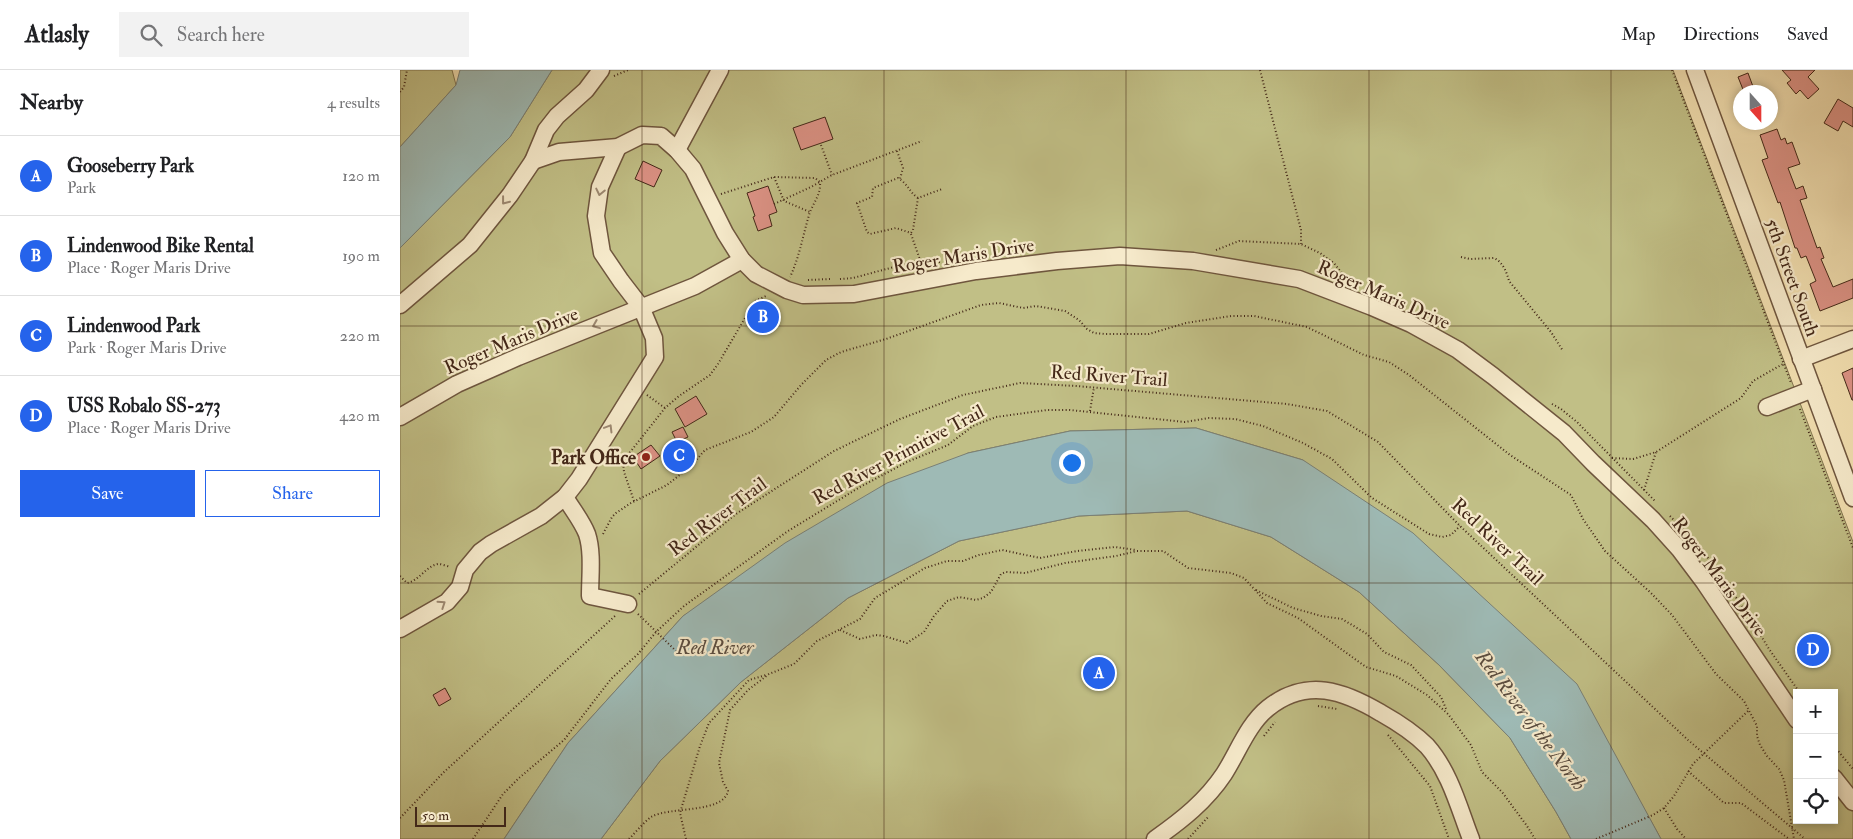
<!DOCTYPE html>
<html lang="en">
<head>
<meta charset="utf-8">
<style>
	:root { --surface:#fff; --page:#f2f2f2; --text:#202124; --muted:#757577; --line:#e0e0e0; --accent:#2563eb }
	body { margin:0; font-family:"IM FELL Double Pica",serif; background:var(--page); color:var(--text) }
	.controls { position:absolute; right:15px; bottom:15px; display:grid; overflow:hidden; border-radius:0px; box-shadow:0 2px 8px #0003 }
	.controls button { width:45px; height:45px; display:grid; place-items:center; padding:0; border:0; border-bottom:1px solid var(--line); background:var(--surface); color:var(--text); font:25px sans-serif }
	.compass { position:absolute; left:1333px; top:15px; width:45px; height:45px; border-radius:50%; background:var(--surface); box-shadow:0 2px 8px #0003; rotate:159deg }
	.scale { position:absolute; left:15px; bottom:12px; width:91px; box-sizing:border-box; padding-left:5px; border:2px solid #442818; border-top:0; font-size:14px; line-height:18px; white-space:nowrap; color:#442818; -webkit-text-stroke:4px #f6eacb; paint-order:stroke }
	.you { position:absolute; left:671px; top:392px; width:18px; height:18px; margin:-12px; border:4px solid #fff; border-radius:50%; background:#1a73e8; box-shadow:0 0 0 8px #1a73e833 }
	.badge { display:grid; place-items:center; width:32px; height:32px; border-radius:50%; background:var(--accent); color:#fff; font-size:16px; font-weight:700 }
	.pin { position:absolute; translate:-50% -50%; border:2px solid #fff; box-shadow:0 1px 5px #0006 }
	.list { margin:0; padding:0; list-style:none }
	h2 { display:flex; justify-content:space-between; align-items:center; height:65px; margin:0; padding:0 20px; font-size:21px }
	h2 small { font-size:16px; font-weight:400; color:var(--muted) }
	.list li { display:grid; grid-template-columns:32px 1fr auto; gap:15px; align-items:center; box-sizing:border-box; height:80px; padding:0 20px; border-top:1px solid var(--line) }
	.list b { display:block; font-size:19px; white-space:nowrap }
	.list p { margin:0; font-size:16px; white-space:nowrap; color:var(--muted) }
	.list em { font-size:16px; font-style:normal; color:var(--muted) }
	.actions { display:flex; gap:10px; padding:15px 20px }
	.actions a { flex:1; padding:11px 0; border:1px solid var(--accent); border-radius:0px; text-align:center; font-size:18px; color:var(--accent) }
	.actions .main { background:var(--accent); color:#fff }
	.icon { flex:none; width:28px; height:28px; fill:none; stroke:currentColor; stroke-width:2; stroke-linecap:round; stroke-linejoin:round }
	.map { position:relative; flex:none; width:1453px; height:769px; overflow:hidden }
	header { display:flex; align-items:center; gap:30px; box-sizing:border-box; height:70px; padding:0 25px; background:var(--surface); border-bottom:1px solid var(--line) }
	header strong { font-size:24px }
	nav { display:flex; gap:28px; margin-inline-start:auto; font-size:18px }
	.search { width:350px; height:45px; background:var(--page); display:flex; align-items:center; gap:12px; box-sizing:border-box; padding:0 18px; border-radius:0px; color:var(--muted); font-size:19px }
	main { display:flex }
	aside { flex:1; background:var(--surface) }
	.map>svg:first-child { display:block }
	.green { fill:#c1bf86; stroke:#82744f; fill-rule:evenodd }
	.water { fill:#9ebab5; stroke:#7a8076 }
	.building { fill:#dc9285; stroke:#442818 }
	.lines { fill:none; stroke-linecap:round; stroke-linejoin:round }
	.minor-casing { stroke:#6f563e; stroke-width:19 }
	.path { stroke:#442818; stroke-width:2; stroke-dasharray:1 2.5; stroke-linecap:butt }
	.minor { stroke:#f6eacb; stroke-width:16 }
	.oneway { stroke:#9d8972 }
	.grid { fill:none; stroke:#442818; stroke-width:1; stroke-opacity:0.55 }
	.poi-dot { fill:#8f2418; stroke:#f6eacb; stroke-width:2 }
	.labels { text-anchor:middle; stroke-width:4.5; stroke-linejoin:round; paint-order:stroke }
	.street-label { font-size:19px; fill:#442818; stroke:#f6eacb }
	.poi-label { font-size:19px; font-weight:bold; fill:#442818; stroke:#f6eacb; text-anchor:end }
	.water-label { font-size:20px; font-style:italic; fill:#5a4c3f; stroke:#f6eacb }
</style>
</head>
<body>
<header>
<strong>Atlasly</strong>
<div class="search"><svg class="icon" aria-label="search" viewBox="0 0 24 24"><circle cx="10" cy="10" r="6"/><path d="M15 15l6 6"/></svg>Search here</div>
<nav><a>Map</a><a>Directions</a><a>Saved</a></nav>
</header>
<main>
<aside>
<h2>Nearby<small>4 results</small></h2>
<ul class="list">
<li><span class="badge">A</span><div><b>Gooseberry Park</b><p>Park</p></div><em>120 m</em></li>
<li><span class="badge">B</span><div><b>Lindenwood Bike Rental</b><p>Place · Roger Maris Drive</p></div><em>190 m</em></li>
<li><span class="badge">C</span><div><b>Lindenwood Park</b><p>Park · Roger Maris Drive</p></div><em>220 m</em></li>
<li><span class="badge">D</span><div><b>USS Robalo SS-273</b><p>Place · Roger Maris Drive</p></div><em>420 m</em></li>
</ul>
<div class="actions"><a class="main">Save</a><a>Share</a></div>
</aside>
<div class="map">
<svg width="1453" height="769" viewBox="0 0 1453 769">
	<rect width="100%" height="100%" fill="#f1deaf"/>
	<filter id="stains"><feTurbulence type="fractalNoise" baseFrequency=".004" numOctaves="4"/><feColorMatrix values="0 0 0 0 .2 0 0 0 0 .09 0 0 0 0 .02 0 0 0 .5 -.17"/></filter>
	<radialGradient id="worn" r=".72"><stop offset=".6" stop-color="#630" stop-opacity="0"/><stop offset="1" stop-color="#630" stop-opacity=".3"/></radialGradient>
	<g class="green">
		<polygon points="0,0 52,0 56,15 0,77"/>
		<path d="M152 0H1273L1453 472V769H1261L1228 710 903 390 796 358 670 361 568 383 283 546 168 673 104 769H0V178L110 67ZM1397 623H1434V750H1397Z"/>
		<polygon points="787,441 871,467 959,522 1039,595 1110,668 1156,742 1171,769 201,769 260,691 341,612 448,528 559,471 679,446"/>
	</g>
	<g class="water">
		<polygon points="60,0 152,0 110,67 0,178 0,77 56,15"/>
		<polygon points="796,358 903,390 1013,463 1177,614 1261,769 1171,769 1156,742 1110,668 1039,595 959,522 871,467 787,441 679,446 559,471 448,528 341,612 260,691 201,769 104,769 168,673 283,546 385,473 487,413 568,383 670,361"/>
	</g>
	<g class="building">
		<polygon points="1382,0 1415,0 1408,7 1419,19 1408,29 1400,20 1396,24 1387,13 1391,10"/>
		<polygon points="1348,3 1355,22 1344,22 1338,7"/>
		<polygon points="1438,29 1453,38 1453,57 1443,51 1438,61 1424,53"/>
		<polygon points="425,47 433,69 401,80 393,58"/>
		<polygon points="1377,59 1381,70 1385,68 1387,74 1392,72 1400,94 1388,98 1396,119 1403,116 1407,128 1400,130 1417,178 1420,177 1424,188 1421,189 1433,217 1453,209 1453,228 1420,241 1410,214 1416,211 1406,186 1401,188 1397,178 1395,178 1380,132 1378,133 1362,90 1368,88 1360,65"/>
		<polygon points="243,91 262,100 254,117 235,109"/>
		<polygon points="368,116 377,142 369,145 372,156 358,161 353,147 355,146 347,123"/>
		<polygon points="358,236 375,245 369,258 351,249"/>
		<polygon points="1453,298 1453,330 1452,330 1442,303"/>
		<polygon points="296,326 307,344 285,357 275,339"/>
		<polygon points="283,357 288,367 277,372 272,362"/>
		<polygon points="251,375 260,386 241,399 233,387"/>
		<polygon points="45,618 51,629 39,636 33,625"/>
	</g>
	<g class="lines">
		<g class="minor-casing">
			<g id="minor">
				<polyline points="1295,0 1453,428"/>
				<polyline points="277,80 320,0"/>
				<polyline points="133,91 159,82 218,77 242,65 261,66 277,80 293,99 325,163 342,190 356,204 387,220 403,225 454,224 576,201 657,191 720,186 793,191 899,209 972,237 1011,254 1058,280 1093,306 1164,363 1193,393 1253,450 1280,480 1304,512 1397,650"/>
				<polyline points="0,235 70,175 110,125 133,91 146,60 157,46 186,20 201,0"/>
				<polyline points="1401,289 1453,269"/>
				<polyline points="1367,337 1413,319"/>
				<polyline points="0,347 57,314 118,287 295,216 342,190"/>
				<path d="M165 427C172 439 182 451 187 464 193 482 190 507 190 526L228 534"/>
				<polyline points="0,559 47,532 60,517 65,500 80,482 91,474 141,446 165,427 179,409 255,287 254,268 241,237 221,211 202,183 196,146 200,117 218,77"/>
				<polyline points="1434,708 1453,732"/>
				<path d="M755 769C782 750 806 731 824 704 838 682 848 654 868 638 907 607 944 621 981 643 997 652 1014 663 1027 676 1050 702 1059 738 1071 769"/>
			</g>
		</g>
		<g class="path">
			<polyline points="860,0 901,160 901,174"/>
			<polyline points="1272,0 1391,313"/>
			<polyline points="214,6 228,0"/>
			<polyline points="0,22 4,17 7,0"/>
			<polyline points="421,75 432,105"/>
			<polyline points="497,81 503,98 500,109"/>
			<polyline points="374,107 384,131 410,142"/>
			<path d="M321 124 374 107 415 108 420 112C421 124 414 132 410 142 403 164 400 186 390 207"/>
			<path d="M518 128C509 122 509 115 498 108L473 118 472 127 457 133 467 162 470 164 496 158 511 163 513 160 518 128 542 119"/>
			<polyline points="374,134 411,117 432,105 522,71"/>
			<polyline points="511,164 520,190"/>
			<polyline points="816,180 839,171 901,174 920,183 934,193 945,207 952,214"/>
			<path d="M1061 187 1070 189 1094 188C1103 192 1107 203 1109 211L1151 262 1163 281"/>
			<polyline points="440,209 453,208 520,190 540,192"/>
			<polyline points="408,210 430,209"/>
			<polyline points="247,325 265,338"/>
			<polyline points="1152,334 1161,339 1177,352 1256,432"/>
			<polyline points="1400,339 1453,478"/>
			<polyline points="690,341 694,317"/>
			<polyline points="1212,388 1233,389 1256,382 1341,328 1353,311 1383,294"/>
			<polyline points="1244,420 1256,382"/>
			<polyline points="234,431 224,402 223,391 265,338 279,326 310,305 318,294 355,231 366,226"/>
			<polyline points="1270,446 1303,481 1347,543 1369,579 1400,623"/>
			<polyline points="203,464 212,447 216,443 231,433 267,415 291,396 305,380 351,362 374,347 401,315 426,290 441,282 486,269 581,235 599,233 623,238 636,236 665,241 679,250 687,259 694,263 705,264 749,264 786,253 831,246 854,246 907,257 964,285 989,292 1009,305 1110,385 1171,425 1183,449 1205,481 1251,523 1272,545 1316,604 1344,631 1357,656 1357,666 1360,675 1367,686 1379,699 1384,710 1394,769"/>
			<path d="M0 506 7 513C19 511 26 496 38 494 42 494 47 496 50 497"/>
			<polyline points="856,520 893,538 921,546 942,549 967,564 984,582 1011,595 1041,627 1047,641"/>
			<polyline points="239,524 336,444 434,381 500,349 563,325 620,313 676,316 887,334 927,341 978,372 1060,456 1288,670 1405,769"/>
			<polyline points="238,544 276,581"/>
			<polyline points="440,560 460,569 476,565 484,566 507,573 524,562 534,546 547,531 559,527 576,530 583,528 591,522 601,504 606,502 625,503 665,493 716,486 737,481 763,481 788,498 831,503 844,508 867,533 898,548 966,597 996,606 1027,625 1048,644 1071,675 1082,702 1102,722 1127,756 1135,769"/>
			<polyline points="918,636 937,639"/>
			<polyline points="988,665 1030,716 1049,769"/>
			<polyline points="864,666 875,652"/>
			<polyline points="1434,676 1453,699"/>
			<polyline points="1288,701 1324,733 1341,733 1389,769"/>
			<polyline points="1264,738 1277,759 1286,769"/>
			<polyline points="0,748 44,702 215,546"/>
			<polyline points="73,769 103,724 119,708 164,670 211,609 238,584 256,562 284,536 388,461 460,417 507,392 548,375 573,356 596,347 647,340 670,340 785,352 809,348 835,349 863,356 903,373 932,389 972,428 1029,464 1042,467 1051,465 1060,456"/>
			<path d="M229 769C236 762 243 753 251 747 270 736 323 744 328 721L323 712 319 693 330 640 348 620 369 604 394 594 417 571 460 549 475 528 525 498 547 491H563L579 485 602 480 640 488 677 481 715 477 736 480"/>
			<polyline points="286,769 280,743 300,676 309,653 349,610 366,605"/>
			<polyline points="788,769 809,746"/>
			<polyline points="1196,769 1253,745 1264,738 1274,726 1293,694 1349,640"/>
		</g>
		<use href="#minor" class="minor"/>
	</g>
	<defs><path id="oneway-chevron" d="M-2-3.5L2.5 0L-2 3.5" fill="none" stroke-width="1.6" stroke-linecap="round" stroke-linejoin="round" transform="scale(1.25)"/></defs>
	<g class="oneway">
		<use href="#oneway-chevron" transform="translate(200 122) rotate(102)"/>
		<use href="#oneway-chevron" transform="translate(105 131) rotate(128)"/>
		<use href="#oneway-chevron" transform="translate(196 255) rotate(158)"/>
		<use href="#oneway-chevron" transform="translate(209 358) rotate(-59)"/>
		<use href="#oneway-chevron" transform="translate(42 534) rotate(-34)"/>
	</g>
	<path class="grid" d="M242 0V769M484 0V769M726 0V769M969 0V769M1211 0V769M0 256H1453M0 513H1453"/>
	<circle class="poi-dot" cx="246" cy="387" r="5"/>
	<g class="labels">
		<g class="street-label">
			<text transform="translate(563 185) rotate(-9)" y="7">Roger Maris Drive</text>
			<text transform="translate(1393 207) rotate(70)" y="7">5th Street South</text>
			<text transform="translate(984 224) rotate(24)" y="7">Roger Maris Drive</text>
			<text transform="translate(111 270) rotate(-23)" y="7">Roger Maris Drive</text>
			<text transform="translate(709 305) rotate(4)" y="7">Red River Trail</text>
			<text transform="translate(498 384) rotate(-28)" y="7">Red River Primitive Trail</text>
			<text transform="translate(317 446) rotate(-37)" y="7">Red River Trail</text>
			<text transform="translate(1098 471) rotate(43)" y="7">Red River Trail</text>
			<text transform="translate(1320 506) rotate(53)" y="7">Roger Maris Drive</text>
		</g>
		<g class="poi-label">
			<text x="236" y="394">Park Office</text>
		</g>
		<g class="water-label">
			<text x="315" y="584">Red River</text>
			<text transform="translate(1131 650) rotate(53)" y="7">Red River of the North</text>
		</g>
	</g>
	<rect width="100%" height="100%" filter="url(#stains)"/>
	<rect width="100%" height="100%" fill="url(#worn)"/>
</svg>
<div class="controls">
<button>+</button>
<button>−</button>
<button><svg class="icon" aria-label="locate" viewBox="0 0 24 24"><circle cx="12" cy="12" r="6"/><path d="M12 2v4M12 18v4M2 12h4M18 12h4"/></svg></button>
</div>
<svg class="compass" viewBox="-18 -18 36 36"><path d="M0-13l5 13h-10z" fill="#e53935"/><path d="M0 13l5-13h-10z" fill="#757577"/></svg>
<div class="scale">50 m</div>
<div class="you"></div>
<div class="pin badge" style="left:699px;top:603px">A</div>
<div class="pin badge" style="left:363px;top:247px">B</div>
<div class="pin badge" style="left:279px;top:386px">C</div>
<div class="pin badge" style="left:1413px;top:580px">D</div>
</div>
</main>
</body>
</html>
